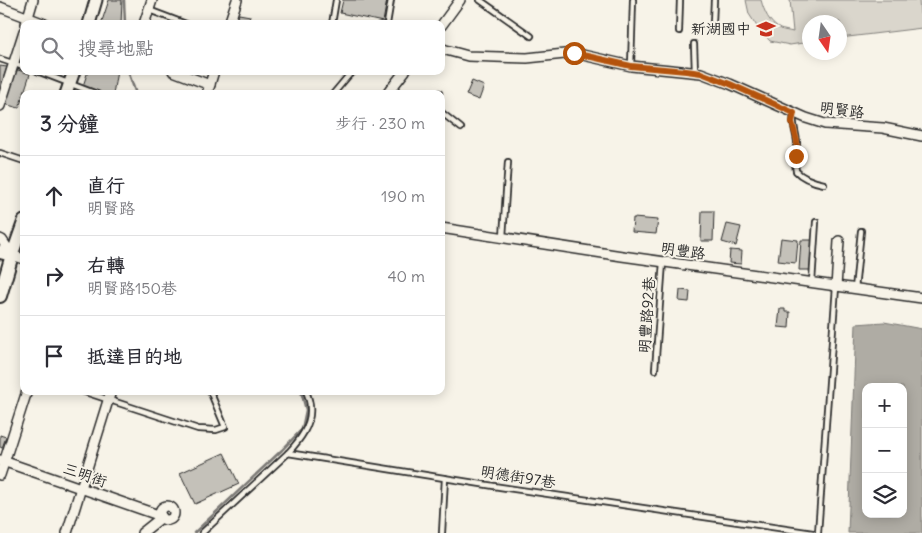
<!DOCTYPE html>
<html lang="zh-TW">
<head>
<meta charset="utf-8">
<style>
	:root { --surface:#fff; --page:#f2f2f3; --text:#2b2b33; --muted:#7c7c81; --line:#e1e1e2 }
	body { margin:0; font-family:Delius,"LXGW WenKai TC",sans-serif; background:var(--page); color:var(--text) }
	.controls { position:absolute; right:15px; bottom:15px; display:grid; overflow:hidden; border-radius:10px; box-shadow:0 2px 12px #0003 }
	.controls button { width:45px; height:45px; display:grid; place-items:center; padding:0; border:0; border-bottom:1px solid var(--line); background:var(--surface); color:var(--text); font:25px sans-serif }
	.compass { position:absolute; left:802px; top:15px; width:45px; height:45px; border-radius:50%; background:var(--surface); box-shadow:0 2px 12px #0003; rotate:167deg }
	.stop { position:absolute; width:15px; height:15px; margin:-11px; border:4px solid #b45309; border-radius:50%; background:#fff }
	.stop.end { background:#b45309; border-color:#fff; box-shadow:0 1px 5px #0008 }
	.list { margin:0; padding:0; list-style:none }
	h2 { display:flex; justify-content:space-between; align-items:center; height:65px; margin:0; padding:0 20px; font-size:21px }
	h2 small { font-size:16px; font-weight:400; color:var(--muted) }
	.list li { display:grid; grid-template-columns:32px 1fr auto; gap:15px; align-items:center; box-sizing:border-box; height:80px; padding:0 20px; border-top:1px solid var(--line) }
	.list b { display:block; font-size:19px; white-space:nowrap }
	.list p { margin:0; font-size:16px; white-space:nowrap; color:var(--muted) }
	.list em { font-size:16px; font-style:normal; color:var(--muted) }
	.icon { flex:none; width:28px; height:28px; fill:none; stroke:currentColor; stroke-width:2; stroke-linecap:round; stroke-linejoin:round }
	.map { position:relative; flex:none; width:922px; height:533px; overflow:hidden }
	.search { position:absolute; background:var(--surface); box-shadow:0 2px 12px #0003; left:20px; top:20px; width:425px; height:55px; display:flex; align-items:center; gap:12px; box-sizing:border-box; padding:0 18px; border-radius:10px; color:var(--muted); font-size:19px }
	.panel { position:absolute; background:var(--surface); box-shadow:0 2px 12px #0003; left:20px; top:90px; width:425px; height:305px; border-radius:10px }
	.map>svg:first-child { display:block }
	.green { fill:#dad6cc; stroke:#82807c }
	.water { fill:#afaca4; stroke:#7a7874; fill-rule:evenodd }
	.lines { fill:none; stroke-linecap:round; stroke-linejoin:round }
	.stream { stroke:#7a7874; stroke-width:2.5 }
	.building { fill:#c4c1b9; stroke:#2b2b2b }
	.service-casing { stroke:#2b2b2b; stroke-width:8 }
	.minor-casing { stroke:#2b2b2b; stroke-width:12 }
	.tertiary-casing { stroke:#2b2b2b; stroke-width:15 }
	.secondary-casing { stroke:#2b2b2b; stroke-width:16 }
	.service { stroke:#f7f3e8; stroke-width:4.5 }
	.minor { stroke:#f7f3e8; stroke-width:9 }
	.tertiary { stroke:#f7f3e8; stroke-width:11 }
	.secondary { stroke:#f7f3e8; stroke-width:12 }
	.route { stroke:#b45309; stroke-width:6 }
	.labels { text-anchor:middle; stroke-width:4; stroke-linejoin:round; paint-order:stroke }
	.poi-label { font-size:15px; fill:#2b2b2b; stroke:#f7f3e8; text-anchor:end }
	.street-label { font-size:15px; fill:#2b2b2b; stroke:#f7f3e8 }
</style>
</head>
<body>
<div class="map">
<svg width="922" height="533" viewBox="0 0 922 533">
	<rect width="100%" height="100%" fill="#f7f3e8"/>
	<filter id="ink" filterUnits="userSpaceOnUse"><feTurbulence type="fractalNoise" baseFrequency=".02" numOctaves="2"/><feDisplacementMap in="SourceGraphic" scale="10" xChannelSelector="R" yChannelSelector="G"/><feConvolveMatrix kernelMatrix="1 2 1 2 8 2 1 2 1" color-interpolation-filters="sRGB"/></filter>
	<g filter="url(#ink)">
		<path class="green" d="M746 0H761C764 11 769 23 780 29 783 30 789 31 793 32L790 0H919L920 14 922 13V28L840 38V22H810L809 42 790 45 770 41 758 28 749 14Z"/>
		<path class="water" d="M884 322 922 329V533H848L856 324ZM866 387H903V514H866Z"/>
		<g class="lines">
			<g class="stream">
				<polyline points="124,0 125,24"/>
				<polyline points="128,71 136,94"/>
				<polyline points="194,533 282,450 302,429 306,410 301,391"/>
			</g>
		</g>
		<g class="building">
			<polygon points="109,0 122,0 121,24 101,24"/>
			<polygon points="343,0 387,0 383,22 340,13"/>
			<polygon points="239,14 250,16 248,24 236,24"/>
			<polygon points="0,66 7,67 0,90"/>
			<polygon points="15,69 30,74 19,108 4,104"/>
			<polygon points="88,71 117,71 113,94 105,94 83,86"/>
			<polygon points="472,81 484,86 479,100 466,95"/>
			<polygon points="702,211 714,211 713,241 701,241"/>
			<polygon points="633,218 658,220 656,234 632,232"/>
			<polygon points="727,224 741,227 736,246 722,242"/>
			<polygon points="781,238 798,240 796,263 778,261"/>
			<polygon points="801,240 813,240 811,270 799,270"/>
			<polygon points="730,250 742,251 741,264 729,263"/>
			<polygon points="680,290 690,291 689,302 679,301"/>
			<polygon points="780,309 785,309 785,312 790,312 789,328 778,327"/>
			<polygon points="0,435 6,437 2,448 0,447"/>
			<polygon points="224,453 239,484 195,504 180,473"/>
		</g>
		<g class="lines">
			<g class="service-casing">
				<g id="service">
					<polyline points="480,0 531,36"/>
					<polyline points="149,10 186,24"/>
					<polyline points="713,23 714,0"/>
					<polyline points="332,24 336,0"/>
					<polyline points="387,24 391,0"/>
					<polyline points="679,31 680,0"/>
					<polyline points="694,44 695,72"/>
					<polyline points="0,59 24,67"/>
					<polyline points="631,66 633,0"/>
					<polyline points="37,71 97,94"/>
					<polyline points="333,94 349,75 355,71"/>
					<polyline points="438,94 439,93"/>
					<polyline points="441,112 461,128"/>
					<path d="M794 113C792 126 796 130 797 142 797 152 794 161 796 171 803 179 814 182 824 184"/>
					<polyline points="0,153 24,161"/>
					<polyline points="503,237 508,162"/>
					<polyline points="812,282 816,222"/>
					<polyline points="855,289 861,231"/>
					<polyline points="655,370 663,262"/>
					<polyline points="82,391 198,429 216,430 225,427 210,391"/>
					<polyline points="288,453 500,487 813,533"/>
					<path d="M202 533 288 453C299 441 312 425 310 407 310 402 308 396 306 391"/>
					<polyline points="442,533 445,478"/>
					<polyline points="818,533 836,287"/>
				</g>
			</g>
			<g class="minor-casing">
				<g id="minor">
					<polyline points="0,7 45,24"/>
					<polyline points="26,24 33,0"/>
					<polyline points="144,24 152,0"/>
					<polyline points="229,24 237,0"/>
					<polyline points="441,26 460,0"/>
					<polyline points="441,48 446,50 468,56 527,58 574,53 631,66 701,73 730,84 806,118 825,124 883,128 922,136"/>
					<polyline points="173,71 210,85"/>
					<polyline points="207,94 214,71"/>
					<polyline points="387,94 405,71"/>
					<polyline points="0,106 24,31"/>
					<polyline points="441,228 622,256 922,298"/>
					<polyline points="0,239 2,240 12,255"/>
					<polyline points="12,255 24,259"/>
					<polyline points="836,287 839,241"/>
					<polyline points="0,460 161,516"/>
					<polyline points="0,475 27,391"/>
					<circle cx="167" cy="513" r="7"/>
					<polyline points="67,533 111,391"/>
					<polyline points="142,533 162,517"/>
				</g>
			</g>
			<g class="tertiary-casing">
				<g id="tertiary">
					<polyline points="89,24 96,0"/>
					<polyline points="66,94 74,71"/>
					<polyline points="12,255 24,221"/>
				</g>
			</g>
			<g class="secondary-casing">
				<polyline id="secondary" points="0,252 12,255 0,296"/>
			</g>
			<use href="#service" class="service"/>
			<use href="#minor" class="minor"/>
			<use href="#tertiary" class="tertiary"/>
			<use href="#secondary" class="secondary"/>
		</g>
	</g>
	<g class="lines" filter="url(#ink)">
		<polyline class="route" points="574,53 631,66 686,71 701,73 730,84 794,113 792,122 797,141 796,156"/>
	</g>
	<defs>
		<g id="school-bare" transform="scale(1.5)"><path d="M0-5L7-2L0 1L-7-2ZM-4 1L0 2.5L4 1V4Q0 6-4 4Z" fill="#c8321e" stroke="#f7f3e8" stroke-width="2.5" paint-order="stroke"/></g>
	</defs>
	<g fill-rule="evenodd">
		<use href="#school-bare" x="766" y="29"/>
	</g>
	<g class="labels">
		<g class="poi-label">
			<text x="751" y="34">新湖國中</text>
		</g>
		<g class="street-label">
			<text transform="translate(842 110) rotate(7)" y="5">明賢路</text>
			<text transform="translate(683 251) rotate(8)" y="5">明豐路</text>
			<text transform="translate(647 315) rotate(-86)" y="5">明豐路92巷</text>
			<text transform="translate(85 475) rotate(19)" y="5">三明街</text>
			<text transform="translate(518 477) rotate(9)" y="5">明德街97巷</text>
		</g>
	</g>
</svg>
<div class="controls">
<button>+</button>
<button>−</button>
<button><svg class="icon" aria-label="layers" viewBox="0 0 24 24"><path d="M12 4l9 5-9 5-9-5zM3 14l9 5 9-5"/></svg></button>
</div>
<svg class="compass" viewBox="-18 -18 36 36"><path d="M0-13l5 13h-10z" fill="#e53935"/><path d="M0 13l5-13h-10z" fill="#7c7c81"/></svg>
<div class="stop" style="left:574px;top:53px"></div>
<div class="stop end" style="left:796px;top:156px"></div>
<div class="search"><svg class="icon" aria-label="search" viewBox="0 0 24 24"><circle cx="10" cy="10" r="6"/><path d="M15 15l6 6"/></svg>搜尋地點</div>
<section class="panel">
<h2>3 分鐘<small>步行 · 230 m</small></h2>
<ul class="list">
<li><svg class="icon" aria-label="ahead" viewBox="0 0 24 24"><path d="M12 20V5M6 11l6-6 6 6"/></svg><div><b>直行</b><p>明賢路</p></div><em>190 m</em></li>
<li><svg class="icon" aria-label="right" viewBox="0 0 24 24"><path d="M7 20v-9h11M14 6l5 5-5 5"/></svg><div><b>右轉</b><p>明賢路150巷</p></div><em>40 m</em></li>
<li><svg class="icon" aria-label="arrive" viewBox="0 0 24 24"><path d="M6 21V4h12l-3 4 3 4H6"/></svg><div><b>抵達目的地</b></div></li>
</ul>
</section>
</div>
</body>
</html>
